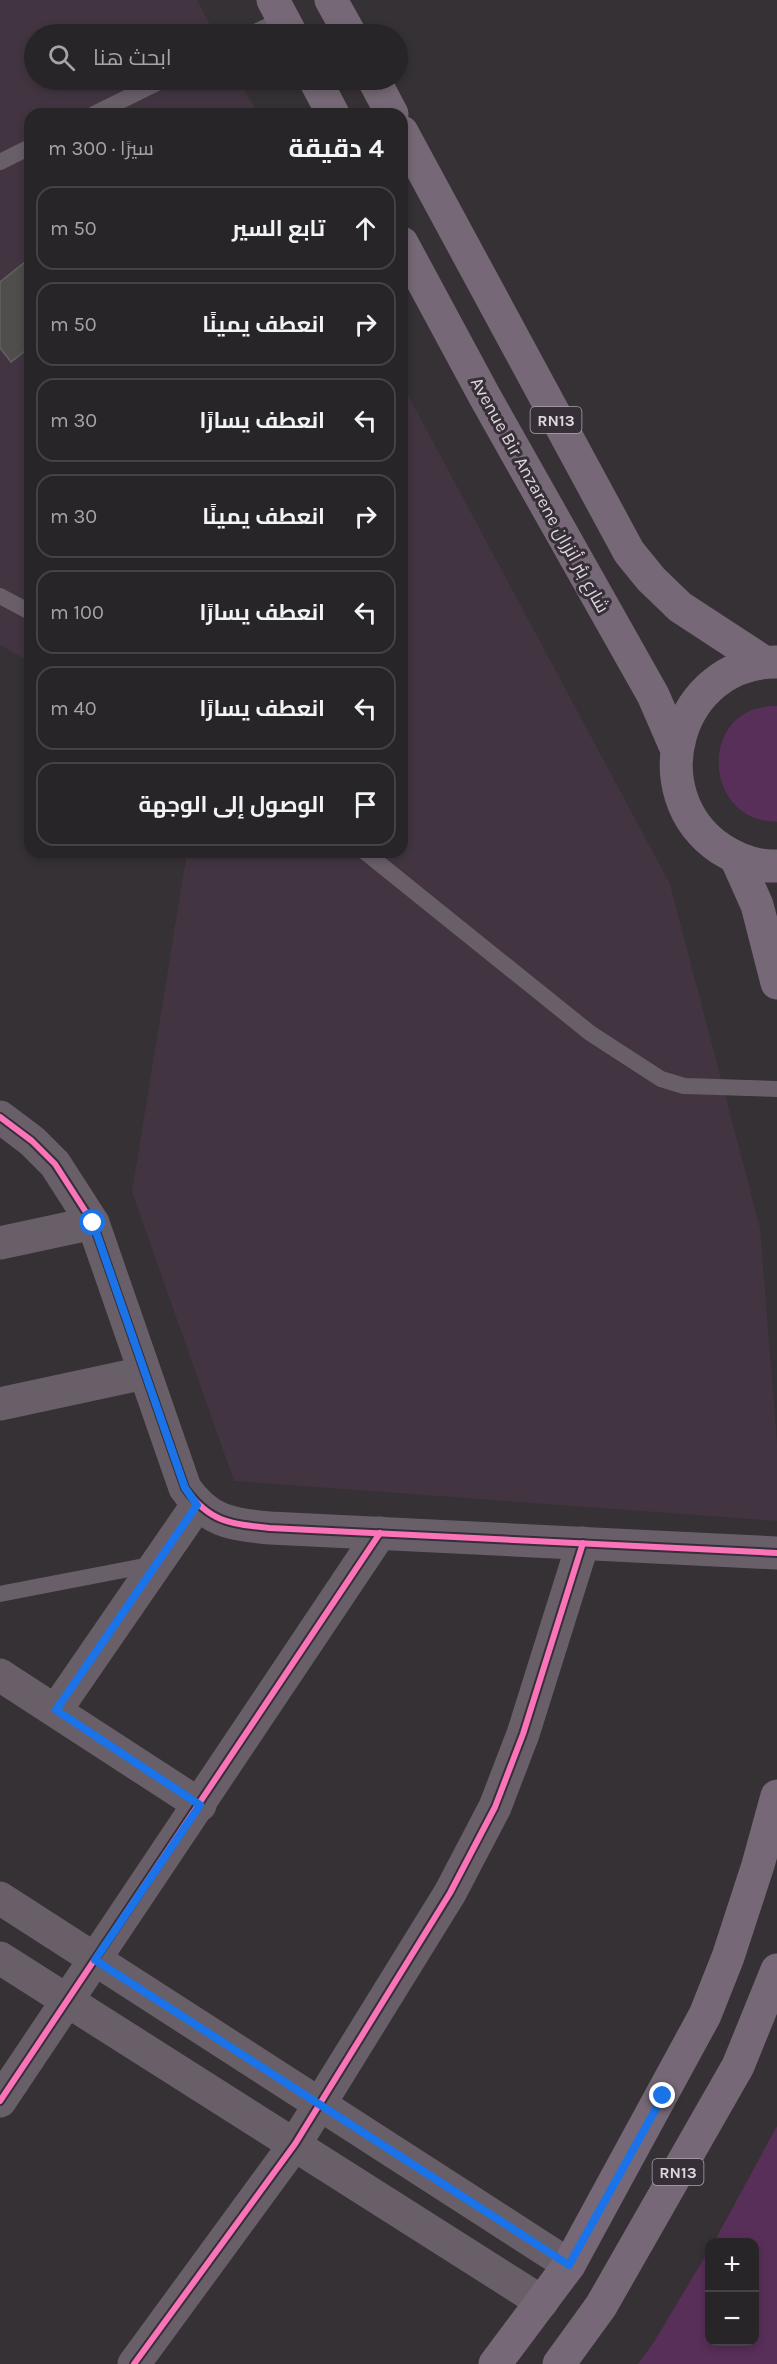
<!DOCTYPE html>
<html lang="ar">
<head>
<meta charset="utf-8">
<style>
	:root { --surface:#282528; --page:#343134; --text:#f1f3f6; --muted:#a5a5a8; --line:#444245 }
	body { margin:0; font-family:Karla,Cairo,sans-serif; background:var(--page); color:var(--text); direction:rtl }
	.controls { position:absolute; right:18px; bottom:18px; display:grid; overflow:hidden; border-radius:12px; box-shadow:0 3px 9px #0003 }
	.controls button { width:54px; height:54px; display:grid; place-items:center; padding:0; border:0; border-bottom:2px solid var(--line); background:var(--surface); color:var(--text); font:30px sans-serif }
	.stop { position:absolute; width:18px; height:18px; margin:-14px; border:4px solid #1a73e8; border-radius:50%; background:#fff }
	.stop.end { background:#1a73e8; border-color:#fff; box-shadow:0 2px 6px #0008 }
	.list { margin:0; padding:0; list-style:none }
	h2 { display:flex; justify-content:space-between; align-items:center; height:78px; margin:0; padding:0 24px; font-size:26px }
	h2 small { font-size:20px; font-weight:400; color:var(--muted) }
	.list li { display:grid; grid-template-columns:39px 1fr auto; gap:18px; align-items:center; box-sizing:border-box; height:84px; margin:0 12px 12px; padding:0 12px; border:2px solid var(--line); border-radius:18px }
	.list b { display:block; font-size:22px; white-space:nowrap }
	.list em { font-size:20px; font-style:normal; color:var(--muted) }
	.icon { flex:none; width:33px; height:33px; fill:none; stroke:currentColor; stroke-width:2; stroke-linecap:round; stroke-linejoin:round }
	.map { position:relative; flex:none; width:777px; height:2364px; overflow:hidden; direction:ltr }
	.search { position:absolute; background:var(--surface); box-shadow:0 3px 9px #0003; left:24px; top:24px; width:384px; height:66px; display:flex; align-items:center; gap:15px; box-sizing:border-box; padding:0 21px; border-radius:33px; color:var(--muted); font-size:22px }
	.panel { position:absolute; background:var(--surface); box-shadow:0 3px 9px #0003; left:24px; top:108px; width:384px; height:750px; border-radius:18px; direction:rtl }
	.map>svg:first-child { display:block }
	.built { fill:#423541 }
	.green { fill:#582f58 }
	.building { fill:#4f4e4d; stroke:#646262; stroke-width:1.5 }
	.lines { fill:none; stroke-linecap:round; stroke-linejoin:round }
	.service { stroke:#695f69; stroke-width:16 }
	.minor { stroke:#695f69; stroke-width:33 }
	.primary { stroke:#766876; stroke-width:33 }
	.cycleway-casing { stroke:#372f37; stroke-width:10 }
	.cycleway { stroke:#fb73b8; stroke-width:6 }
	.route { stroke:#1a73e8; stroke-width:8 }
	.labels { text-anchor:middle; stroke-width:6; stroke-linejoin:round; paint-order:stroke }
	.shield { fill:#372f37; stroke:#aba5ab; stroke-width:1.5 }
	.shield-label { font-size:16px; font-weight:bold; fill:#ddd7dd }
	.street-label { font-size:18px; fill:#ddd7dd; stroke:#372f37 }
</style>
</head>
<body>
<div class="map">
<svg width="777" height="2364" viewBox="0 0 777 2364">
	<rect width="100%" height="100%" fill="#353135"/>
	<g class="built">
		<polygon points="0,0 197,0 215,34 34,34 34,80 239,80 258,114 30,114 30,662 0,645"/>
		<polygon points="402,384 670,884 760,1228 777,1442 777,1521 234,1481 132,1192 187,852 402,852"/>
	</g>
	<g class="green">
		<path d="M771 706H777V822C764 821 752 819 742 811 708 786 711 726 752 710 758 708 765 707 771 706Z"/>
		<polygon points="777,2126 777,2364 638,2364 654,2342 709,2250 710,2342 754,2342 754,2242 714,2242"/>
	</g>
	<polygon class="building" points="30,258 30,347 11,362 0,348 0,282"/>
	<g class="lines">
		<g class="service">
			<polyline points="251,34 282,19"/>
			<polyline points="94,114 163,80"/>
			<polyline points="0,162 30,147"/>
			<polyline points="0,596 30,612"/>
			<polyline points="365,852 590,1033 661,1079 684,1086 777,1089"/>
			<polyline points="0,1594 155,1564"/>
		</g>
		<g class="minor">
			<path d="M0 1117 32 1141 55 1164 93 1223 185 1488C209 1522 230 1524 270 1528L777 1553"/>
			<polyline points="0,1243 93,1223"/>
			<polyline points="0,1404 144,1373"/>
			<polyline points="0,1675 200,1805"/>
			<polyline points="56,1710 197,1505"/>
			<polyline points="0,1898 569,2265"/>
			<polyline points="0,1958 542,2302"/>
			<polyline points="0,2101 380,1533"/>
			<polyline points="134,2364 295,2144 450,1893 495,1807 523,1734 583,1543"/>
		</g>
		<g class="primary">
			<polyline points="273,0 291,34"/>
			<polyline points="331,0 350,34"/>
			<polyline points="315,80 333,114"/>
			<polyline points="374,80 392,114"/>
			<polyline points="402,132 629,552 651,579 680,607 764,662"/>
			<polyline points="402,243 485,397 653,695 676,748"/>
			<path d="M777 662C677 661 639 794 721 849 738 860 757 867 777 866"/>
			<polyline points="736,858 757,905 777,983"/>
			<polyline points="495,2364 569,2265 705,2015 728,1957 758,1865 777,1796"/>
			<polyline points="559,2364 601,2306 738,2066 777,1970"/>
		</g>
		<g class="cycleway-casing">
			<g id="cycleway">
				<path d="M0 1117 32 1141 55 1164 93 1223 185 1488C209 1522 230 1524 270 1528L777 1553"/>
				<polyline points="0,2101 380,1533"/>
				<polyline points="134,2364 295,2144 450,1893 495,1807 523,1734 583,1543"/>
			</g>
		</g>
		<use href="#cycleway" class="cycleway"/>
	</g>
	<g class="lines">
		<polyline class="route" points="93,1223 185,1488 197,1505 56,1710 200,1805 95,1960 569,2265 663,2096"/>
	</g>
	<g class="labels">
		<g class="shield">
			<rect x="530.5" y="407" width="51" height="26" rx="4.5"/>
			<rect x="652.5" y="2159" width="51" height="26" rx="4.5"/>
		</g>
		<g class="shield-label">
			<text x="556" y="426">RN13</text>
			<text x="678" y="2178">RN13</text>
		</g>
		<g class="street-label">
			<text transform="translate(540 495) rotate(61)" y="6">Avenue Bir Anzarene شارع بئر أنزران</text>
		</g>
	</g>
</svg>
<div class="controls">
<button>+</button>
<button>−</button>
</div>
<div class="stop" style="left:93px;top:1223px"></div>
<div class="stop end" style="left:663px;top:2096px"></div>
<div class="search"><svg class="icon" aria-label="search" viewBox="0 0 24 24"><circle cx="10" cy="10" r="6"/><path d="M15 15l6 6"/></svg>ابحث هنا</div>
<section class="panel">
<h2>4 دقيقة<small>سيرًا · 300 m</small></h2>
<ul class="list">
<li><svg class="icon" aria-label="ahead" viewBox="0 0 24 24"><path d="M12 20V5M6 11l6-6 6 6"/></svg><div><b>تابع السير</b></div><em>50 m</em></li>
<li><svg class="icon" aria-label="right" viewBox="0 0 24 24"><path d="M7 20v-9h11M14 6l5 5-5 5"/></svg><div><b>انعطف يمينًا</b></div><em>50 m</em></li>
<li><svg class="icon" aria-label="left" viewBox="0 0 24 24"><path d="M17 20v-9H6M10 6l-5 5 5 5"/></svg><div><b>انعطف يسارًا</b></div><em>30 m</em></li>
<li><svg class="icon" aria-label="right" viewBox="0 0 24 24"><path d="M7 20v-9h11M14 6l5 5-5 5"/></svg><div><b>انعطف يمينًا</b></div><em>30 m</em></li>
<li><svg class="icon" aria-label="left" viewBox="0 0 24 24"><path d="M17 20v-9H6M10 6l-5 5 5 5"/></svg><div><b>انعطف يسارًا</b></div><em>100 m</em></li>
<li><svg class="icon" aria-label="left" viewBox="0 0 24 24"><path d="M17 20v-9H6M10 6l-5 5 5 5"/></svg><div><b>انعطف يسارًا</b></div><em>40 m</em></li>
<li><svg class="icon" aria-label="arrive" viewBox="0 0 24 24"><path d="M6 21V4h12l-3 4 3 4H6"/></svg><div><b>الوصول إلى الوجهة</b></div></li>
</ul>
</section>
</div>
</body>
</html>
